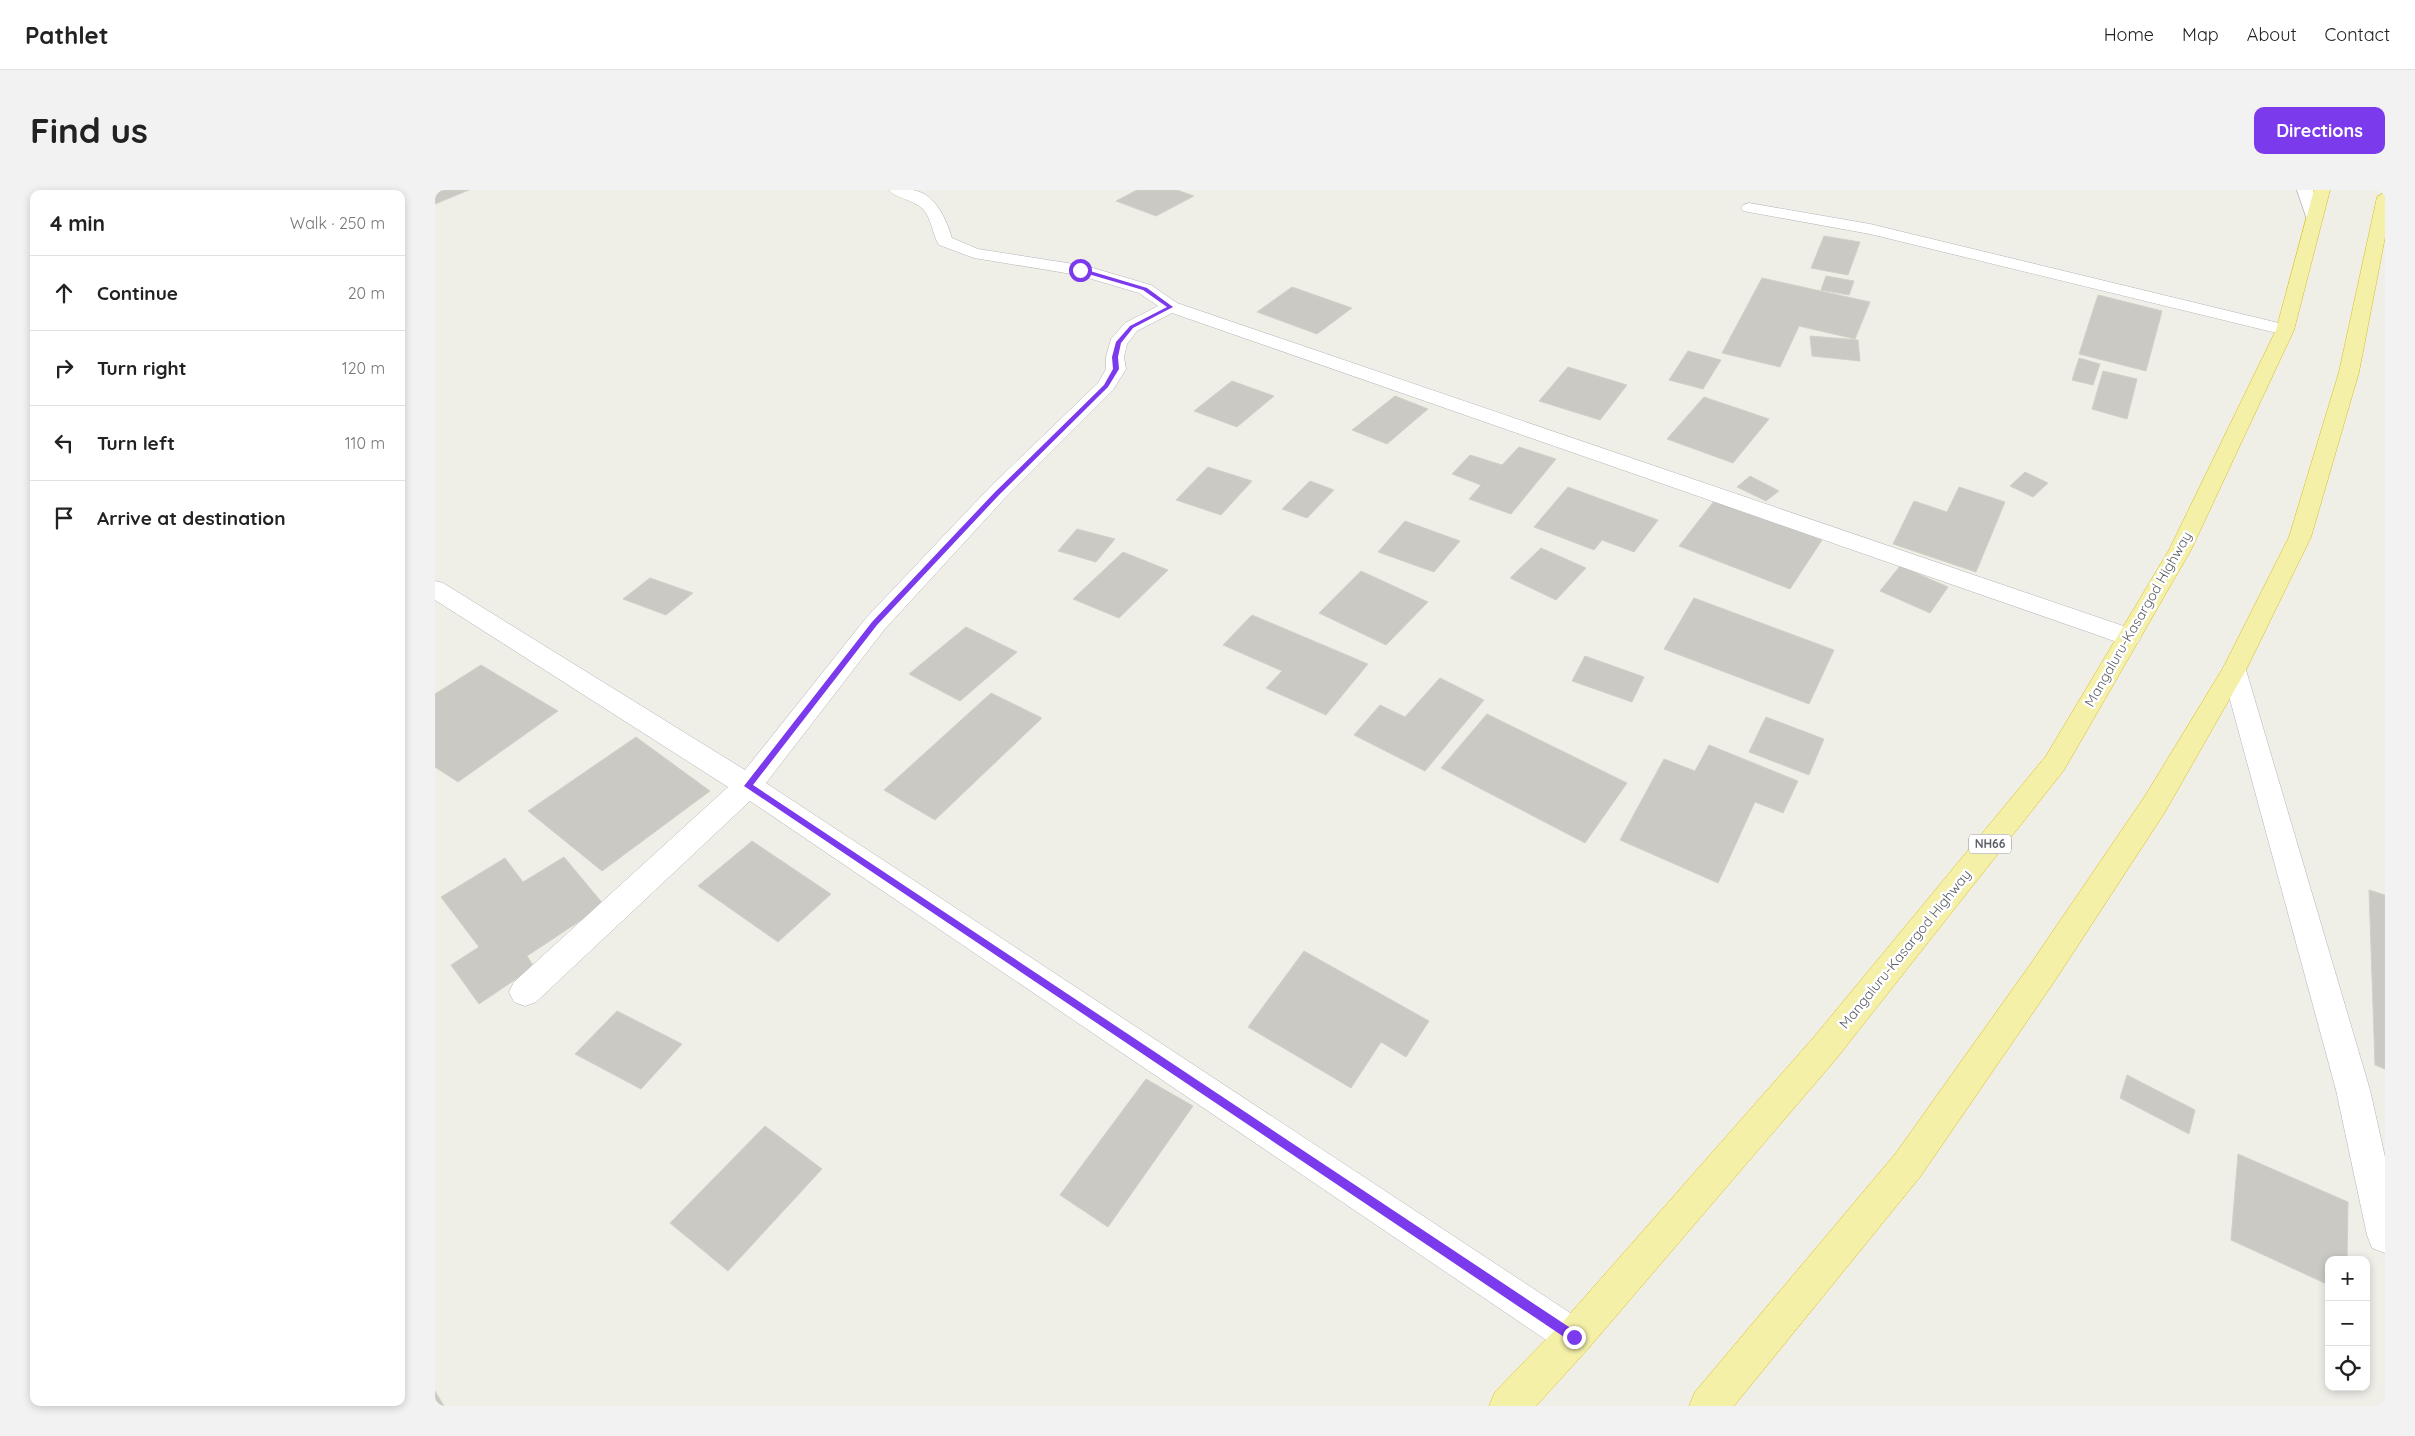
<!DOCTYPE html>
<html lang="en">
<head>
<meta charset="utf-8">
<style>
	:root { --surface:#fff; --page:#f2f2f2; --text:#222; --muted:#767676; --line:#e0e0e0; --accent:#7c3aed }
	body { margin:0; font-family:Quicksand,sans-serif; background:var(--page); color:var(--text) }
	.controls { position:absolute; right:15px; bottom:15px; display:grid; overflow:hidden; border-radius:10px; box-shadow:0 2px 8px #0003 }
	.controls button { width:45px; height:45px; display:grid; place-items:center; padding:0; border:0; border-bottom:1px solid var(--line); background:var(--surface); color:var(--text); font:25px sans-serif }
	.stop { position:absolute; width:15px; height:15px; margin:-11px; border:4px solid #7c3aed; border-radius:50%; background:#fff }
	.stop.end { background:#7c3aed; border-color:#fff; box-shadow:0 1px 5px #0008 }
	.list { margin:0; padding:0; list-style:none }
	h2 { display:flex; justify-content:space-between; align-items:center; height:65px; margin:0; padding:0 20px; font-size:21px }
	h2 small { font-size:16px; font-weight:400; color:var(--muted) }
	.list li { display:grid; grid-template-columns:32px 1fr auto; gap:15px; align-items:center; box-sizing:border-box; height:75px; padding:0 20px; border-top:1px solid var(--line) }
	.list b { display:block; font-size:19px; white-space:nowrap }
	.list em { font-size:16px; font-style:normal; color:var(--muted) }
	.icon { flex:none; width:28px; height:28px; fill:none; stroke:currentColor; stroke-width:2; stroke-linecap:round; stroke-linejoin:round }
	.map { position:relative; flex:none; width:1950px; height:1216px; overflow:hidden; border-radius:10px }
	header { display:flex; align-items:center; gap:30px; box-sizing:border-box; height:70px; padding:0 25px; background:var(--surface); border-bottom:1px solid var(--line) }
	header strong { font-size:24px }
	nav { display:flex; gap:28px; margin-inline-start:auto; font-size:18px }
	.intro { display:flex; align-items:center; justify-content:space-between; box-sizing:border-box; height:120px; padding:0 30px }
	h1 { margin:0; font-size:35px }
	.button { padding:12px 22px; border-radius:10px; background:var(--accent); color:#fff; font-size:18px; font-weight:700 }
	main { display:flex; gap:30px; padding:0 30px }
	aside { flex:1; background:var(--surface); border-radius:10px; box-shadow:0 2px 8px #0003 }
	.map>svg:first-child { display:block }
	.building { fill:#cac9c3; stroke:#d3d1c6 }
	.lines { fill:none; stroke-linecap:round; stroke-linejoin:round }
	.minor-casing { stroke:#b4b5ba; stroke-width:1 }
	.tertiary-casing { stroke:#b4b5ba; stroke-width:1 }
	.trunk-casing { stroke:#dcbe1a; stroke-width:1 }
	.minor { fill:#fff; fill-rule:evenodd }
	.tertiary { fill:#fff; fill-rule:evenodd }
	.trunk { fill:#f4f0a8; fill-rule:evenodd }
	.route { fill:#7c3aed }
	.labels { text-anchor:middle; stroke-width:5; stroke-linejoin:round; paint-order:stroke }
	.shield { fill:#fff; stroke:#8e9093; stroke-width:1 }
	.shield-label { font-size:12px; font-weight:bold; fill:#5e6065 }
	.street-label { font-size:14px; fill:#5e6065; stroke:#fff }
</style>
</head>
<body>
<header>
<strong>Pathlet</strong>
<nav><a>Home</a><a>Map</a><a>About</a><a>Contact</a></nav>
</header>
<div class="intro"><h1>Find us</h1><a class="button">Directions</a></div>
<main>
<aside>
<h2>4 min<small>Walk · 250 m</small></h2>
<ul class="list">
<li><svg class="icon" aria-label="ahead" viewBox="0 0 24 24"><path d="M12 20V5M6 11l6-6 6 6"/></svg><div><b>Continue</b></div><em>20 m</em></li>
<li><svg class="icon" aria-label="right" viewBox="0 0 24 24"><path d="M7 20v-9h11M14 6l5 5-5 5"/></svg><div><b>Turn right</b></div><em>120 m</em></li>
<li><svg class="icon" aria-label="left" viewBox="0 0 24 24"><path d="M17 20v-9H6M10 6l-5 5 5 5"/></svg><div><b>Turn left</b></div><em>110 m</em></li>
<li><svg class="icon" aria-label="arrive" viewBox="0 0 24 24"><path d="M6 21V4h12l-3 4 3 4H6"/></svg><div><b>Arrive at destination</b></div></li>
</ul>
</aside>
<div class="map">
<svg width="1950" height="1216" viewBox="0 0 1950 1216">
	<rect width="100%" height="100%" fill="#efeee7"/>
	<g class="building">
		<polygon points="0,0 34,0 0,14"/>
		<polygon points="702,0 742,0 759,6 721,26 681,11"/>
		<polygon points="1389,46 1425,52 1413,85 1376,78"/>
		<polygon points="1391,86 1419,91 1414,105 1386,100"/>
		<polygon points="1327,88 1435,112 1420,149 1364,136 1345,177 1287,163"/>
		<polygon points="857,97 917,118 882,144 822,122"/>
		<polygon points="1663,105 1727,121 1711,181 1644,164"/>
		<polygon points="1375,146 1423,150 1425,171 1377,166"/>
		<polygon points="1253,161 1286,170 1268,199 1234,190"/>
		<polygon points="1644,168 1665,174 1658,195 1637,190"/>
		<polygon points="1133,177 1192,195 1165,230 1104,211"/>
		<polygon points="1668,181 1702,189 1692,229 1657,219"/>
		<polygon points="797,191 839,206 802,237 759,221"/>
		<polygon points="960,206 993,219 952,254 917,240"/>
		<polygon points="1269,207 1334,229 1298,273 1232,249"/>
		<polygon points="1084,257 1121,269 1076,324 1034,309 1046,295 1017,284 1035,265 1067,275"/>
		<polygon points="773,277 817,291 786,325 741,310"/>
		<polygon points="1590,282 1613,293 1598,307 1575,296"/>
		<polygon points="1315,286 1344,301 1331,311 1302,297"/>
		<polygon points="875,291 899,300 872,328 847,319"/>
		<polygon points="1133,297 1223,330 1199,362 1167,350 1159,360 1099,337"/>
		<polygon points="1524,297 1570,312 1541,382 1458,354 1479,311 1512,322"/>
		<polygon points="1280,310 1387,350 1355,399 1244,356"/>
		<polygon points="970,331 1025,351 999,382 943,362"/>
		<polygon points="642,339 680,349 661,372 623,361"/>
		<polygon points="1106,358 1151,378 1121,410 1075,388"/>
		<polygon points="688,362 733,380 684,428 638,409"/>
		<polygon points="1465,376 1513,397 1495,423 1445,401"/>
		<polygon points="926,381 993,412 951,455 884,423"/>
		<polygon points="215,388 258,403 231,425 188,409"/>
		<polygon points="1259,408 1399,460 1374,514 1229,459"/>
		<polygon points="817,425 933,474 891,525 831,498 847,481 788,455"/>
		<polygon points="531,437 582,462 525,511 474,484"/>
		<polygon points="1150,466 1209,487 1197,512 1137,491"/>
		<polygon points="46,475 123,521 23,592 0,577 0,504"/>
		<polygon points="1005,488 1049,510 990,581 919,545 945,515 970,527"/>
		<polygon points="556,503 607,528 500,630 449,600"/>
		<polygon points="1052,524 1192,593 1150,653 1006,578"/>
		<polygon points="1331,527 1389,549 1374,585 1314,562"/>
		<polygon points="201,547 275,601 167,681 93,621"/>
		<polygon points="1274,555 1363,591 1348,623 1320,612 1283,693 1185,650 1229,569 1260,581"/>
		<polygon points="317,651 396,704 343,752 263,696"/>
		<polygon points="129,667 169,715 92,766 99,777 44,814 16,775 44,757 6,707 70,668 88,692"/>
		<polygon points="1934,700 1950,705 1950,879 1940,875"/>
		<polygon points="869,761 994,831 971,867 946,852 916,898 813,837"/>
		<polygon points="182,821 247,854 206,899 140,864"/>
		<polygon points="1692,885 1760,920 1754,944 1685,908"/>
		<polygon points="711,889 758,916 673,1037 625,1005"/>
		<polygon points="330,936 387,979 293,1081 235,1033"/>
		<polygon points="1803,964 1913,1012 1912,1070 1894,1070 1894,1095 1796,1050"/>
		<polygon points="0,1201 9,1216 0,1216"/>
	</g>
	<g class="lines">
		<g class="minor-casing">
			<g id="minor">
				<path d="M454 0C462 0 471 0 478 0 501 4 511 29 517 48L543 59 651 76 716 95 742 113 1703 441 1706 447 1703 453 1694 456 1685 453 737 123 702 141 692 154 689 167 691 179 678 200 570 308 449 440 331 593 1152 1134 1158 1147 1152 1160 1139 1166 1126 1160 315 611 101 812 90 816 79 812 74 802 79 792 293 597 0 410V391L8 393 310 580 431 428 554 298 663 193 671 179V167L676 149 690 133 723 116 704 103 643 85 539 68 504 55C497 44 497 29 488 19 479 10 460 8 454 0Z"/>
				<polygon points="1314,13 1435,34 1856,136 1859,140 1856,144 1850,145 1435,44 1308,21 1306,18 1308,15"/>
				<polygon points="1799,471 1808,474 1811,480 1935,900 1950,967 1950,1063 1937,1058 1932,1045 1901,900 1787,480 1790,474"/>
			</g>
		</g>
		<g class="tertiary-casing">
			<polygon id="tertiary" points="1862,0 1878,0 1887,29 1885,32 1873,32"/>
		</g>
		<g class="trunk-casing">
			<g id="trunk">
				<polygon points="1879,0 1895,0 1859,140 1756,360 1629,580 1401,869 1152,1160 1101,1216 1054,1216 1060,1202 1126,1134 1379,847 1611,566 1734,360 1841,140"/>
				<polygon points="1950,2 1950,47 1924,182 1876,347 1811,480 1730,622 1619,792 1485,987 1299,1216 1254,1216 1260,1202 1461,963 1597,772 1710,606 1788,478 1854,347 1904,182 1942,7"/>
			</g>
		</g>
		<use href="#minor" class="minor"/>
		<use href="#tertiary" class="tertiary"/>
		<use href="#trunk" class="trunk"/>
	</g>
	<polygon class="route" points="645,78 712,98 738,117 698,138 686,153 683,167 684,179 673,197 564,305 442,435 318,595 1143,1143 1143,1151 1135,1151 309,596 437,432 560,302 669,195 678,179 677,167 681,152 695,136 732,117 708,100 643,81"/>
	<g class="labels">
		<rect class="shield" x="1534" y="644.5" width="42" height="19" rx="4"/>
		<g class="shield-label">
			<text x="1555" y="658">NH66</text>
		</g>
		<g class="street-label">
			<text transform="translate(1703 429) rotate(-60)" y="5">Mangaluru-Kasargod Highway</text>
			<text transform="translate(1470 759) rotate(-51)" y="5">Mangaluru-Kasargod Highway</text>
		</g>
	</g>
</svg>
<div class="controls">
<button>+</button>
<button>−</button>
<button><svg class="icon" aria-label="locate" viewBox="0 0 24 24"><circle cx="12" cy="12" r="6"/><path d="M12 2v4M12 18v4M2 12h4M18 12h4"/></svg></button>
</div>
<div class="stop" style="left:645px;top:80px"></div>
<div class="stop end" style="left:1139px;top:1147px"></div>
</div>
</main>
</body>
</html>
